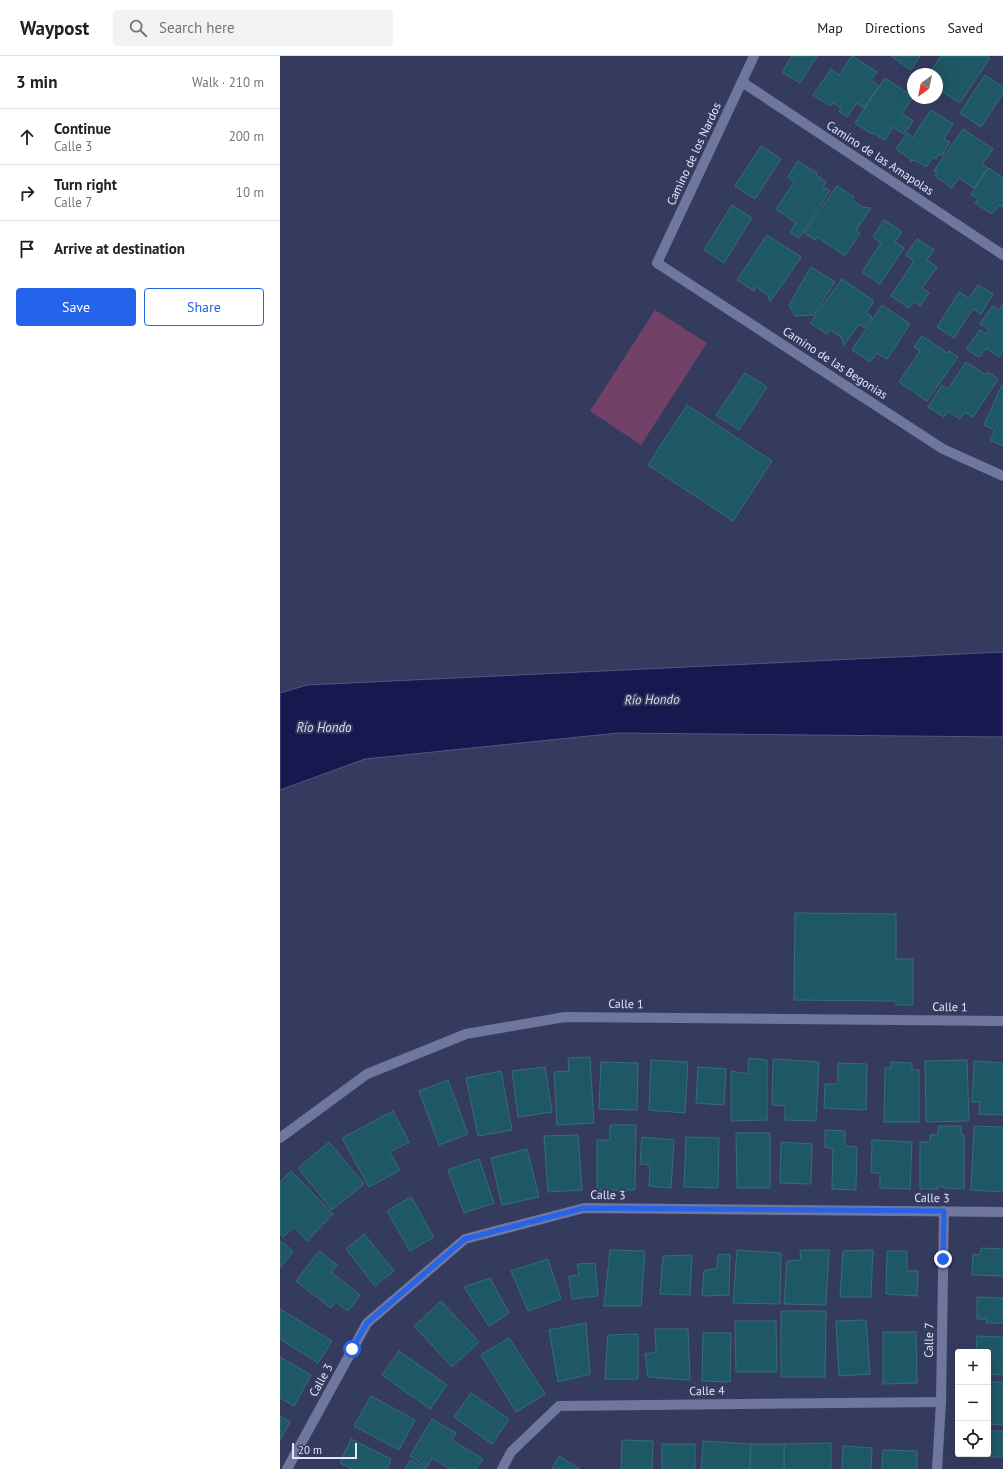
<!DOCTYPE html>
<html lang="en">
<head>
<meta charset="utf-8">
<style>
	:root { --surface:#fff; --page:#f2f2f2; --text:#202124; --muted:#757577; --line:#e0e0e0; --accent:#2563eb }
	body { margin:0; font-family:"PT Sans",sans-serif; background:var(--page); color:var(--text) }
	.controls { position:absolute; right:12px; bottom:12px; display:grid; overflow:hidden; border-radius:4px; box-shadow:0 4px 16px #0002 }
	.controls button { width:36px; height:36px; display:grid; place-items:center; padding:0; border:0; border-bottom:1px solid var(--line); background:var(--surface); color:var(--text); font:20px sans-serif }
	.compass { position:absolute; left:627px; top:12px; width:36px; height:36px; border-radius:50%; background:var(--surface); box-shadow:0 4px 16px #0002; rotate:213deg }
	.scale { position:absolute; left:12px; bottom:10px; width:65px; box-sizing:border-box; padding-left:4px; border:2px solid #e1e6fc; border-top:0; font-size:11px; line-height:14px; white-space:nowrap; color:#e1e6fc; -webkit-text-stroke:3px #353b5f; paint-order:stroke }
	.stop { position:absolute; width:12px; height:12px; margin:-9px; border:3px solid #2563eb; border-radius:50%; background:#fff }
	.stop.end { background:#2563eb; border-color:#fff; box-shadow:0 1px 4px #0008 }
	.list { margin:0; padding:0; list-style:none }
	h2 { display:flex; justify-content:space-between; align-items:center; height:52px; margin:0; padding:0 16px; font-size:17px }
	h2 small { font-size:13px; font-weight:400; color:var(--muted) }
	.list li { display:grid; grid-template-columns:26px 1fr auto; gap:12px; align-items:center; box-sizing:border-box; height:56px; padding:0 16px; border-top:1px solid var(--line) }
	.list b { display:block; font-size:15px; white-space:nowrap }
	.list p { margin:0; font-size:13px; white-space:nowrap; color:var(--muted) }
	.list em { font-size:13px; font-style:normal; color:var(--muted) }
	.actions { display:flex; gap:8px; padding:12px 16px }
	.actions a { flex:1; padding:9px 0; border:1px solid var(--accent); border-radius:4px; text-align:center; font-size:14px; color:var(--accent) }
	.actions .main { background:var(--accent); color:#fff }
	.icon { flex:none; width:22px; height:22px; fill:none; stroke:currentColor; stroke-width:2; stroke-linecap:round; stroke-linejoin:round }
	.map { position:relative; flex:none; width:723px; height:1413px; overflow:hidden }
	header { display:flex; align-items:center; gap:24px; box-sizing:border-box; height:56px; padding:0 20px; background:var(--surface); border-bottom:1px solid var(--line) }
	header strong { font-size:19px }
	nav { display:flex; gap:22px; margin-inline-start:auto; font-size:14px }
	.search { width:280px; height:36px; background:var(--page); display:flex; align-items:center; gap:10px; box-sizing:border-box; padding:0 14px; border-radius:4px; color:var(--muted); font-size:15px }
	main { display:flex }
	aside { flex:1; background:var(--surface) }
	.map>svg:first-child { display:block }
	.green { fill:#724168 }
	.water { fill:#16184f; stroke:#535683 }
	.building { fill:#1f5865; stroke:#356d7a }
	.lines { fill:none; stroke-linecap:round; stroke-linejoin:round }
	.minor { stroke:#6f779e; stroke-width:10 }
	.route { stroke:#2563eb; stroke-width:5 }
	.labels { text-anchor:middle; stroke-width:4; stroke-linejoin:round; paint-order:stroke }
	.street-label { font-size:12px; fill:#e1e6fc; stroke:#353b5f }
	.water-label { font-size:13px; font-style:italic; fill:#dadef1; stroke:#353b5f }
</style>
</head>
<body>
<header>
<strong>Waypost</strong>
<div class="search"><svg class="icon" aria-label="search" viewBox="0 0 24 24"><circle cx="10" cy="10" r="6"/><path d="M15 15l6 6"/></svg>Search here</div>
<nav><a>Map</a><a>Directions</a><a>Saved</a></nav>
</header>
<main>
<aside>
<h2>3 min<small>Walk · 210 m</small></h2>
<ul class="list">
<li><svg class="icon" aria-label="ahead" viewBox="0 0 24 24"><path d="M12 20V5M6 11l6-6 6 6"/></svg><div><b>Continue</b><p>Calle 3</p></div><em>200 m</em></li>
<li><svg class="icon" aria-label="right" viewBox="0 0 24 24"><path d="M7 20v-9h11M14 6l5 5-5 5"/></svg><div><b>Turn right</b><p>Calle 7</p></div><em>10 m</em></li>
<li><svg class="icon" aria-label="arrive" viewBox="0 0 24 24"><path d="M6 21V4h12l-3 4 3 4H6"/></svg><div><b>Arrive at destination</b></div></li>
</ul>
<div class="actions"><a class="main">Save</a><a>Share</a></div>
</aside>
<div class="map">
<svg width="723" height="1413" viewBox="0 0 723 1413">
	<rect width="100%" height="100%" fill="#353b5f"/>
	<polygon class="green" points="375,254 427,287 361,389 310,355"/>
	<polygon class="water" points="723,596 723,681 338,677 85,703 0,734 0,637 27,629"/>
	<g class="building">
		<polygon points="512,0 537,0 520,27 502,16"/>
		<polygon points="572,0 597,16 591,24 599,30 584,52 577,47 567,61 559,55 561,52 553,47 550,50 533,39 551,13 559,19"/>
		<polygon points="611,0 640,0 631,14"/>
		<polygon points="661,0 707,0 710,2 680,47 657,32 657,18 649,18"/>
		<polygon points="705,19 723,31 723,37 701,71 680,57"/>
		<polygon points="605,22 633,41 622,58 633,65 624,78 613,71 605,84 593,77 592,78 575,67"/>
		<polygon points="651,54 673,68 664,83 670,86 662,100 659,98 656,103 653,101 646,111 635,104 630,106 631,104 616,93 627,77 633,81"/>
		<polygon points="683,73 713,93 702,108 708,112 694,132 679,122 672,132 655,120 657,117 654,115"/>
		<polygon points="481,90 501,103 475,143 455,130"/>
		<polygon points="518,105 537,117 536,119 546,126 543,131 550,135 519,182 510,176 516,167 496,153 514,126 508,121"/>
		<polygon points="709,112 723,122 723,151 719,149 712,158 695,147 698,143 691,138"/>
		<polygon points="557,130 574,141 572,144 582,151 591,152 576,174 580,177 565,200 537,181 535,184 524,177"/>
		<polygon points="452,149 472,162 444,207 424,194"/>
		<polygon points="604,164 622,176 615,186 624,192 600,228 582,216 601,187 593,181"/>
		<polygon points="487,179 521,201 490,246 488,239 476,231 474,235 457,224"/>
		<polygon points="637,183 654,194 647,204 657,211 642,232 649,237 640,250 634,246 629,252 611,240 634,205 626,199"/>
		<polygon points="531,211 555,226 534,259 515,260 509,249"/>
		<polygon points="562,223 594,245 586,257 592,261 584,272 579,268 564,289 561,281 550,274 547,278 530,267"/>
		<polygon points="698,229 713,238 701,258 693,253 674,282 657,271 679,236 689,242"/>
		<polygon points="723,248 723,295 719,301 706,292 699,301 686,293 700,274 707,278 709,274 700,268 712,250 719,254"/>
		<polygon points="602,249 630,268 607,303 597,297 590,306 572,294"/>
		<polygon points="642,280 667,297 669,295 678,301 647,345 619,326 640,295 634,291"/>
		<polygon points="686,306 706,319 708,316 718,323 693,361 685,356 680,363 667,355 664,361 648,351 662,329 668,333"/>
		<polygon points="465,317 487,331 459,374 436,359"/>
		<polygon points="722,329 723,330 723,390 710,384 715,374 704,369"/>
		<polygon points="407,349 492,405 453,465 368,409"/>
		<polygon points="515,857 616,858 616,903 633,903 633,949 616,949 616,945 514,944"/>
		<polygon points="310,1001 314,1067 277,1069 274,1016 289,1015 288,1002"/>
		<polygon points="469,1002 487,1004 487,1064 451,1065 451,1015 468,1018"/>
		<polygon points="493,1003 539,1006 536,1065 505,1064 505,1050 492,1049"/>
		<polygon points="371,1004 408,1006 405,1057 369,1054"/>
		<polygon points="687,1004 689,1065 646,1066 645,1005"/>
		<polygon points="694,1005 723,1007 723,1059 699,1058 700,1046 692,1046"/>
		<polygon points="321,1006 358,1007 357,1054 319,1053"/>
		<polygon points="611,1006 632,1007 632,1014 639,1014 639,1066 604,1066 605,1012 611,1012"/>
		<polygon points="558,1007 587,1008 586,1054 544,1052 545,1028 558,1028"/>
		<polygon points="265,1011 272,1056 238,1061 232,1015"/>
		<polygon points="418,1011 446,1013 444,1049 416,1047"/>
		<polygon points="221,1015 232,1074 198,1080 186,1022"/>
		<polygon points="168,1024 188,1078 159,1089 139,1035"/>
		<polygon points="113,1055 129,1086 110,1096 120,1114 89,1131 62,1082"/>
		<polygon points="330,1069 356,1069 355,1134 317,1134 317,1084 330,1084"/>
		<polygon points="658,1070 681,1070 681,1079 684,1079 684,1133 663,1132 663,1130 658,1130 658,1133 640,1133 640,1086 650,1086 650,1079 658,1079"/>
		<polygon points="694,1070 723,1071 723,1136 691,1134"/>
		<polygon points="545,1074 565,1075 565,1090 577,1091 576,1134 552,1133 553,1093 545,1091"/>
		<polygon points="456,1077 490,1077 490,1132 457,1132"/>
		<polygon points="298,1079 302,1134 268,1136 264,1080"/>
		<polygon points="362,1081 394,1084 391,1132 369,1130 370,1109 360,1108"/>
		<polygon points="406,1081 439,1082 438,1132 404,1131"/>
		<polygon points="592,1084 632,1086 630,1133 600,1132 600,1117 591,1117"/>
		<polygon points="49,1086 84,1128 52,1154 18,1112"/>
		<polygon points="501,1086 532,1088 531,1128 500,1127"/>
		<polygon points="247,1093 259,1141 222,1149 211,1102"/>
		<polygon points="199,1103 214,1147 184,1157 168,1114"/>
		<polygon points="11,1115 53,1158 27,1185 14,1171 3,1181 0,1178 0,1126"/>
		<polygon points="131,1141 154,1181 130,1195 107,1155"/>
		<polygon points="84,1178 114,1215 95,1230 66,1193"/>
		<polygon points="0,1185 13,1195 0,1212"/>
		<polygon points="701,1192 723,1193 723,1220 692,1219 693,1198 700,1199"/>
		<polygon points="330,1194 365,1195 361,1250 324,1250"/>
		<polygon points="457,1194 501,1197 500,1248 453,1247"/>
		<polygon points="520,1194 549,1194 546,1249 504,1248 507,1205 521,1204"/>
		<polygon points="593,1194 591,1241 560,1241 563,1195"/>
		<polygon points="39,1195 57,1209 51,1216 80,1239 68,1255 56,1246 51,1252 16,1225"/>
		<polygon points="607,1195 627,1195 627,1215 638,1215 637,1240 606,1238"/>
		<polygon points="450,1198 449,1239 422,1240 424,1215 437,1212 438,1199"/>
		<polygon points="412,1199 410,1239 380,1238 383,1200"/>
		<polygon points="268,1203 281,1243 248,1255 231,1215"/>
		<polygon points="315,1207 318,1240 292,1243 289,1220 299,1219 297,1208"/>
		<polygon points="210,1222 229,1257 209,1270 184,1231"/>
		<polygon points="697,1241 723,1242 723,1267 706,1267 707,1263 697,1263"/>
		<polygon points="161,1245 199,1286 172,1311 134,1270"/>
		<polygon points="0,1253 52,1285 38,1307 0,1283"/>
		<polygon points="501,1255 546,1255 545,1321 501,1321"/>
		<polygon points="586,1264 590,1318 559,1320 556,1265"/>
		<polygon points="455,1265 496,1265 497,1316 456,1316"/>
		<polygon points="306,1267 310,1318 278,1326 269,1274"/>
		<polygon points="375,1273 408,1273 410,1324 368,1321 365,1298 376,1296"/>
		<polygon points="603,1276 636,1276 637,1327 603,1328"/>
		<polygon points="423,1277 451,1277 450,1326 422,1325"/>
		<polygon points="358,1278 358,1323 325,1323 328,1279"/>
		<polygon points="697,1280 723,1281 723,1319 708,1318 708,1296 696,1296"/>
		<polygon points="229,1282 265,1338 236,1356 201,1299"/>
		<polygon points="119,1295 167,1329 150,1353 102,1319"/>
		<polygon points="0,1301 31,1319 14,1350 0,1342"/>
		<polygon points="708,1326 723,1326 723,1369 708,1368"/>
		<polygon points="191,1337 229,1363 212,1388 174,1361"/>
		<polygon points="91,1340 135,1364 119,1394 74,1370"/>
		<polygon points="0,1360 10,1366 0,1384"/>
		<polygon points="152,1363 176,1377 172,1384 203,1403 196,1413 170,1413 152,1402 147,1411 130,1400"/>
		<polygon points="708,1375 723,1375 723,1401 692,1401 692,1398 708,1398"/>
		<polygon points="71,1383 111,1403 107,1413 72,1413 60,1407"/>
		<polygon points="342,1384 373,1385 372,1413 341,1413"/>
		<polygon points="423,1385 471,1388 470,1413 421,1413"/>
		<polygon points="551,1387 551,1413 504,1413 504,1388"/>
		<rect x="382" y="1388" width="33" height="25"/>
		<polygon points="471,1388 504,1388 504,1413 470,1413"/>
		<polygon points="563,1390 592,1392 591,1413 562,1413"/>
		<polygon points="603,1394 637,1395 637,1413 602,1413"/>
		<polygon points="279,1400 300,1413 272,1413"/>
		<polygon points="130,1404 147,1413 125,1413"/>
	</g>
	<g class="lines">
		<g class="minor">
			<polyline points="474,0 377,207 663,393 723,420"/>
			<polyline points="462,26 723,199"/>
			<polyline points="0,1082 87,1018 186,978 285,961 723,965"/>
			<polyline points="7,1413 87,1267 185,1183 304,1152 723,1156"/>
			<polyline points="222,1413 231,1396 279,1350 661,1346"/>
			<polyline points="657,1413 661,1346 664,1155"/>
		</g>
	</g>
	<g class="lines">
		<polyline class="route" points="72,1293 87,1267 185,1183 304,1152 664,1155 663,1203"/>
	</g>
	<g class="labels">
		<g class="street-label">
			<text transform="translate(414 98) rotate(-65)" y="4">Camino de los Nardos</text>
			<text transform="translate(600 102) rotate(33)" y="4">Camino de las Amapolas</text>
			<text transform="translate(555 307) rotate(33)" y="4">Camino de las Begonias</text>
			<text transform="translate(346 948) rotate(1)" y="4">Calle 1</text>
			<text transform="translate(670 951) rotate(1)" y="4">Calle 1</text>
			<text transform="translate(328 1139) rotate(1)" y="4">Calle 3</text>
			<text transform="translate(652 1142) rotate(1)" y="4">Calle 3</text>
			<text transform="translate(649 1284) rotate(-89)" y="4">Calle 7</text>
			<text transform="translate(41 1324) rotate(-61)" y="4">Calle 3</text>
			<text transform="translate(427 1335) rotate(-1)" y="4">Calle 4</text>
		</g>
		<g class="water-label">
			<text transform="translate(372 643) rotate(-1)" y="5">Río Hondo</text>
			<text x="44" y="676">Río Hondo</text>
		</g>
	</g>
</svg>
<div class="controls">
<button>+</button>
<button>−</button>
<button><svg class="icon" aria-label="locate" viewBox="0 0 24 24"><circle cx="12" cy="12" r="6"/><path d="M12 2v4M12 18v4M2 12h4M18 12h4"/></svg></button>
</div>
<svg class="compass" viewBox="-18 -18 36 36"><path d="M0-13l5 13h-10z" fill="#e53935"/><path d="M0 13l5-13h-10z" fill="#757577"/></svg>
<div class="scale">20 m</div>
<div class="stop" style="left:72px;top:1293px"></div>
<div class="stop end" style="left:663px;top:1203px"></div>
</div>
</main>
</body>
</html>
